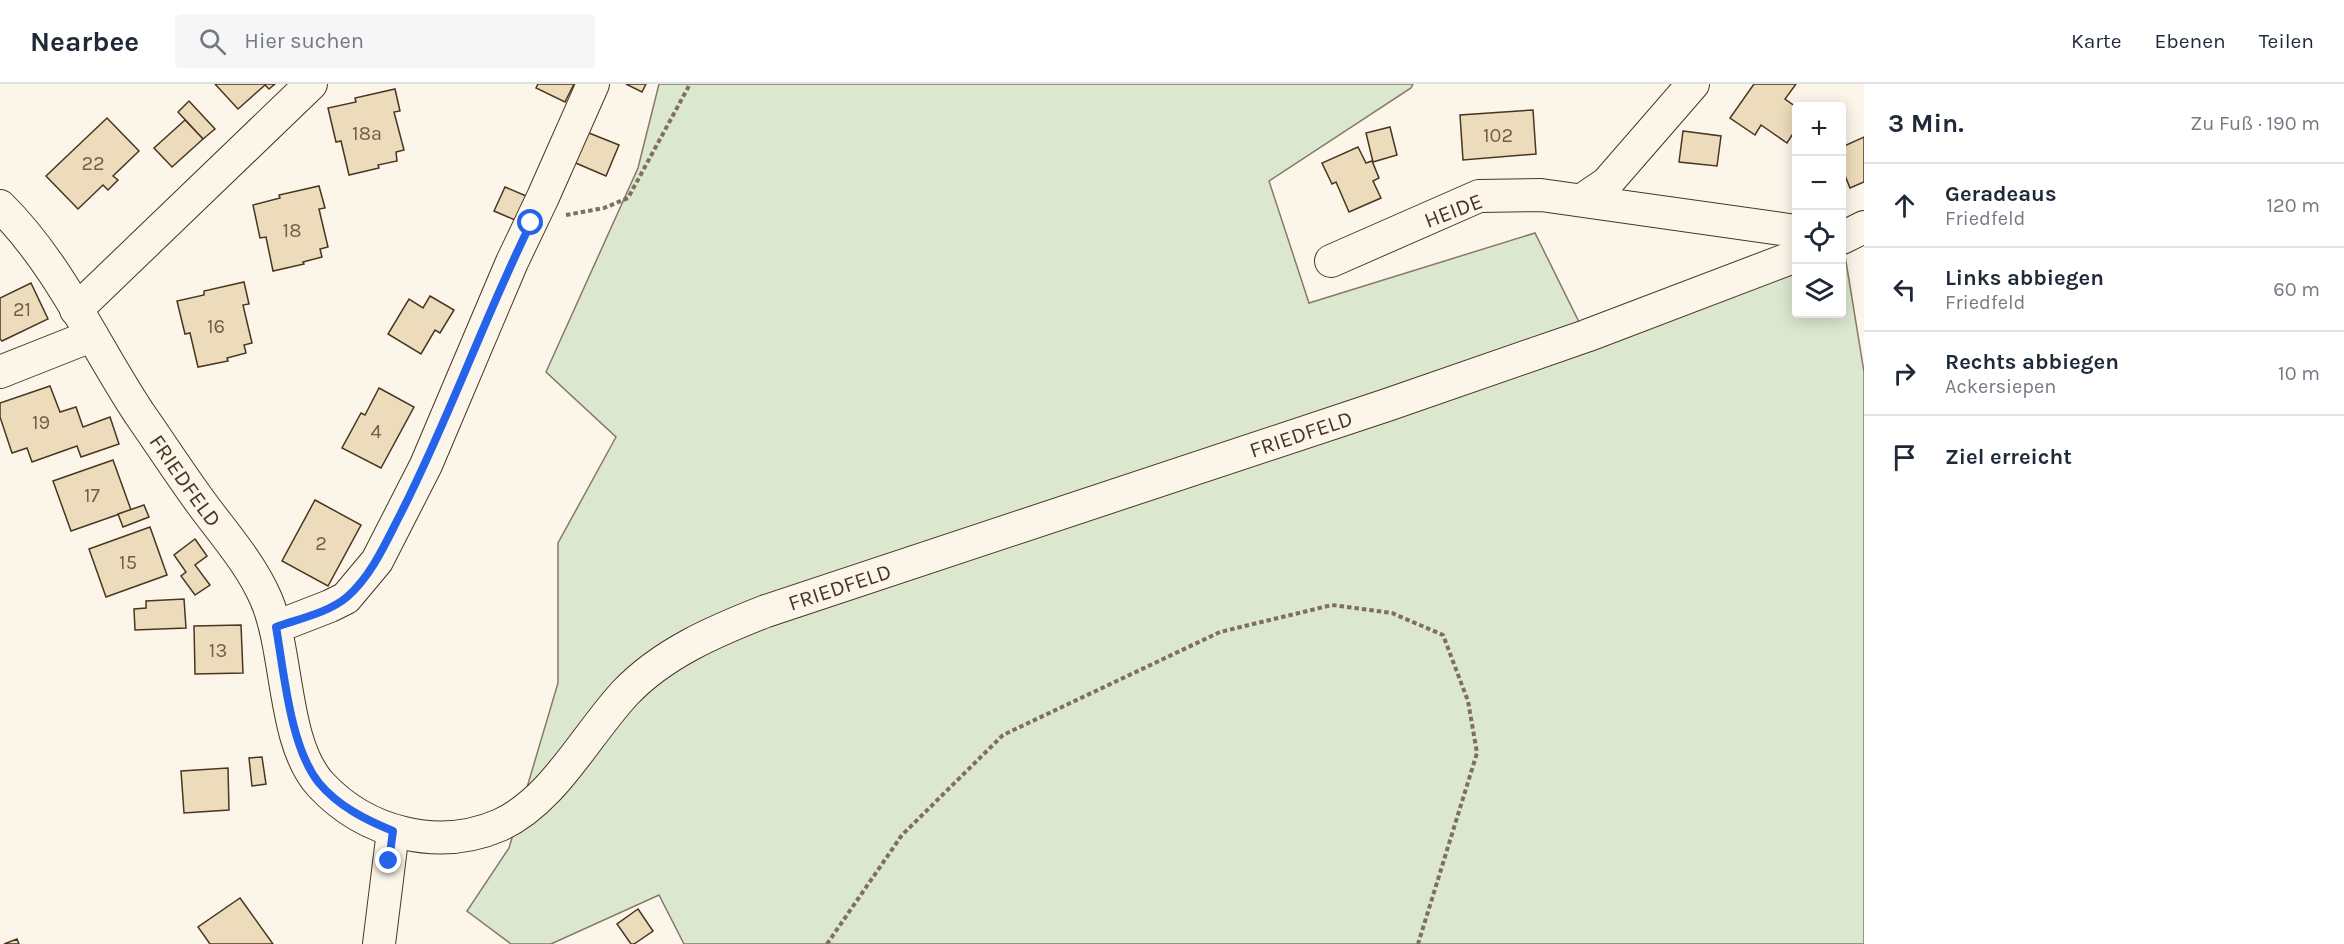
<!DOCTYPE html>
<html lang="de">
<head>
<meta charset="utf-8">
<style>
	:root { --surface:#fff; --page:#f6f6f7; --text:#1f2937; --muted:#747a83; --line:#e0e1e3 }
	body { margin:0; font-family:Karla,sans-serif; background:var(--page); color:var(--text) }
	.controls { position:absolute; right:18px; top:18px; display:grid; overflow:hidden; border-radius:6px; box-shadow:0 3px 15px #0003 }
	.controls button { width:54px; height:54px; display:grid; place-items:center; padding:0; border:0; border-bottom:2px solid var(--line); background:var(--surface); color:var(--text); font:30px sans-serif }
	.stop { position:absolute; width:18px; height:18px; margin:-14px; border:4px solid #2563eb; border-radius:50%; background:#fff }
	.stop.end { background:#2563eb; border-color:#fff; box-shadow:0 2px 6px #0008 }
	.list { margin:0; padding:0; list-style:none }
	h2 { display:flex; justify-content:space-between; align-items:center; height:78px; margin:0; padding:0 24px; font-size:26px }
	h2 small { font-size:20px; font-weight:400; color:var(--muted) }
	.list li { display:grid; grid-template-columns:39px 1fr auto; gap:18px; align-items:center; box-sizing:border-box; height:84px; padding:0 24px; border-top:2px solid var(--line) }
	.list b { display:block; font-size:22px; white-space:nowrap }
	.list p { margin:0; font-size:20px; white-space:nowrap; color:var(--muted) }
	.list em { font-size:20px; font-style:normal; color:var(--muted) }
	.icon { flex:none; width:33px; height:33px; fill:none; stroke:currentColor; stroke-width:2; stroke-linecap:round; stroke-linejoin:round }
	.map { position:relative; flex:none; width:1864px; height:860px; overflow:hidden }
	header { display:flex; align-items:center; gap:36px; box-sizing:border-box; height:84px; padding:0 30px; background:var(--surface); border-bottom:2px solid var(--line) }
	header strong { font-size:28px }
	nav { display:flex; gap:33px; margin-inline-start:auto; font-size:21px }
	.search { width:420px; height:54px; background:var(--page); display:flex; align-items:center; gap:15px; box-sizing:border-box; padding:0 21px; border-radius:6px; color:var(--muted); font-size:22px }
	main { display:flex }
	aside { flex:1; background:var(--surface) }
	.map>svg:first-child { display:block }
	.green { fill:#dce7d0; stroke:#887966; stroke-width:1.5 }
	.building { fill:#ecdcbc; stroke:#4a3520; stroke-width:1.5 }
	.lines { fill:none; stroke-linecap:round; stroke-linejoin:round }
	.minor-casing { stroke:#4a3520; stroke-width:34 }
	.path { stroke:#7f6f5c; stroke-width:4; stroke-dasharray:4.5 3; stroke-linecap:butt }
	.minor { stroke:#fbf6e9; stroke-width:32 }
	.route { stroke:#2563eb; stroke-width:8 }
	.labels { text-anchor:middle; stroke-width:4.5; stroke-linejoin:round; paint-order:stroke }
	.number-label { font-size:20px; fill:#725f47 }
	.street-label { font-size:22px; fill:#4a3520; stroke:#fbf6e9 }
</style>
</head>
<body>
<header>
<strong>Nearbee</strong>
<div class="search"><svg class="icon" aria-label="search" viewBox="0 0 24 24"><circle cx="10" cy="10" r="6"/><path d="M15 15l6 6"/></svg>Hier suchen</div>
<nav><a>Karte</a><a>Ebenen</a><a>Teilen</a></nav>
</header>
<main>
<div class="map">
<svg width="1864" height="860" viewBox="0 0 1864 860">
	<rect width="100%" height="100%" fill="#fbf6e9"/>
	<polygon class="green" points="659,0 1413,0 1411,4 1269,97 1309,219 1535,149 1586,252 1796,172 1796,230 1842,230 1842,153 1864,288 1864,860 684,860 659,811 551,860 511,860 467,827 509,764 558,599 558,459 616,353 546,288 638,84"/>
	<g class="building">
		<polygon points="215,0 275,0 269,5 265,1 238,25"/>
		<polygon points="538,0 574,0 565,18 536,4"/>
		<polygon points="626,0 646,0 642,8"/>
		<polygon points="1754,0 1796,0 1785,15 1796,23 1796,45 1787,59 1761,41 1755,51 1730,34"/>
		<polygon points="395,5 400,27 394,28 404,66 396,68 397,77 378,81 379,84 349,91 341,57 336,58 328,24 356,18 355,14"/>
		<polygon points="189,17 215,45 203,55 178,28"/>
		<polygon points="1533,26 1536,70 1463,76 1460,31"/>
		<polygon points="107,34 139,67 113,92 118,96 108,106 103,101 78,125 46,92"/>
		<polygon points="185,36 203,55 172,83 154,64"/>
		<polygon points="1390,43 1397,71 1373,78 1366,49"/>
		<polygon points="584,47 619,61 606,92 571,77"/>
		<polygon points="1683,47 1721,52 1717,82 1679,78"/>
		<polygon points="1864,53 1864,98 1850,104 1842,84 1842,63"/>
		<polygon points="1358,63 1366,79 1372,77 1379,94 1373,97 1381,114 1349,128 1336,98 1332,100 1322,79"/>
		<polygon points="319,102 325,124 319,125 328,163 320,165 322,173 303,178 304,180 273,187 266,153 260,154 253,121 280,114 279,111"/>
		<polygon points="505,103 526,112 515,136 494,127"/>
		<polygon points="244,198 249,220 243,221 252,259 244,261 246,269 227,274 228,277 198,283 190,249 185,250 177,217 204,211 204,207"/>
		<polygon points="31,199 48,235 2,257 0,255 0,214"/>
		<polygon points="430,212 454,226 440,249 435,246 421,270 388,250 409,215 423,224"/>
		<polygon points="50,302 60,328 76,323 83,343 110,333 119,360 81,373 77,362 32,378 27,364 12,369 0,333 0,319"/>
		<polygon points="379,304 414,323 381,384 342,364 361,329 365,331"/>
		<polygon points="113,376 131,426 71,447 53,397"/>
		<polygon points="315,416 361,441 328,502 282,477"/>
		<polygon points="144,421 149,433 123,443 118,430"/>
		<polygon points="150,443 167,491 106,513 89,465"/>
		<polygon points="195,455 207,472 195,481 210,501 195,511 181,492 186,488 174,471"/>
		<polygon points="184,515 186,544 135,546 134,525 146,524 146,517"/>
		<polygon points="241,541 243,589 195,590 194,542"/>
		<polygon points="262,673 266,700 252,702 249,674"/>
		<polygon points="228,684 229,726 184,729 181,687"/>
		<polygon points="240,814 273,860 210,860 198,843"/>
		<polygon points="638,825 653,847 634,860 631,860 617,840"/>
		<polygon points="17,855 19,860 4,860"/>
	</g>
	<g class="lines">
		<g class="minor-casing">
			<g id="minor">
				<polyline points="1582,116 1607,99 1693,0"/>
				<path id="s1" d="M0 122C59 180 94 261 139 329 160 359 180 390 202 420 224 450 251 480 266 515 289 568 282 659 321 701 366 749 438 768 500 741 553 717 586 651 625 609 663 569 715 547 766 527L1387 321 1586 252 1796 172"/>
				<polyline points="1842,154 1864,143"/>
				<polyline points="1331,177 1479,112 1541,111 1796,147"/>
				<polyline points="76,226 311,0"/>
				<polyline points="0,288 91,252"/>
				<polyline points="276,543 330,522 346,514 377,477 426,381 512,178 543,113 593,0"/>
				<polyline points="379,860 393,747"/>
			</g>
		</g>
		<g class="path">
			<polyline points="566,131 604,124 628,114 690,0"/>
			<polyline points="827,860 902,751 1003,651 1220,548 1332,521 1392,529 1443,551 1468,617 1477,669 1418,860"/>
		</g>
		<use href="#minor" class="minor"/>
	</g>
	<g class="lines">
		<path class="route" d="M389 777 393 747C366 736 338 722 319 699 290 663 284 588 276 543 298 535 328 529 347 513 372 491 386 458 401 429 449 335 484 234 531 139"/>
	</g>
	<g class="labels">
		<g class="number-label">
			<text x="367" y="56">18a</text>
			<text x="1498" y="58">102</text>
			<text x="93" y="86">22</text>
			<text x="292" y="153">18</text>
			<text x="22" y="232">21</text>
			<text x="216" y="249">16</text>
			<text x="41" y="345">19</text>
			<text x="376" y="354">4</text>
			<text x="92" y="418">17</text>
			<text x="321" y="466">2</text>
			<text x="128" y="485">15</text>
			<text x="218" y="573">13</text>
		</g>
		<g class="street-label">
			<text transform="translate(1453 126) rotate(-21)" y="8">HEIDE</text>
			<text dy="8" stroke="none"><textPath href="#s1" startOffset="1778">FRIEDFELD</textPath></text>
			<text dy="8" stroke="none"><textPath href="#s1" startOffset="332">FRIEDFELD</textPath></text>
			<text dy="8" stroke="none"><textPath href="#s1" startOffset="1292">FRIEDFELD</textPath></text>
		</g>
	</g>
</svg>
<div class="controls">
<button>+</button>
<button>−</button>
<button><svg class="icon" aria-label="locate" viewBox="0 0 24 24"><circle cx="12" cy="12" r="6"/><path d="M12 2v4M12 18v4M2 12h4M18 12h4"/></svg></button>
<button><svg class="icon" aria-label="layers" viewBox="0 0 24 24"><path d="M12 4l9 5-9 5-9-5zM3 14l9 5 9-5"/></svg></button>
</div>
<div class="stop" style="left:531px;top:139px"></div>
<div class="stop end" style="left:389px;top:777px"></div>
</div>
<aside>
<h2>3 Min.<small>Zu Fuß · 190 m</small></h2>
<ul class="list">
<li><svg class="icon" aria-label="ahead" viewBox="0 0 24 24"><path d="M12 20V5M6 11l6-6 6 6"/></svg><div><b>Geradeaus</b><p>Friedfeld</p></div><em>120 m</em></li>
<li><svg class="icon" aria-label="left" viewBox="0 0 24 24"><path d="M17 20v-9H6M10 6l-5 5 5 5"/></svg><div><b>Links abbiegen</b><p>Friedfeld</p></div><em>60 m</em></li>
<li><svg class="icon" aria-label="right" viewBox="0 0 24 24"><path d="M7 20v-9h11M14 6l5 5-5 5"/></svg><div><b>Rechts abbiegen</b><p>Ackersiepen</p></div><em>10 m</em></li>
<li><svg class="icon" aria-label="arrive" viewBox="0 0 24 24"><path d="M6 21V4h12l-3 4 3 4H6"/></svg><div><b>Ziel erreicht</b></div></li>
</ul>
</aside>
</main>
</body>
</html>
